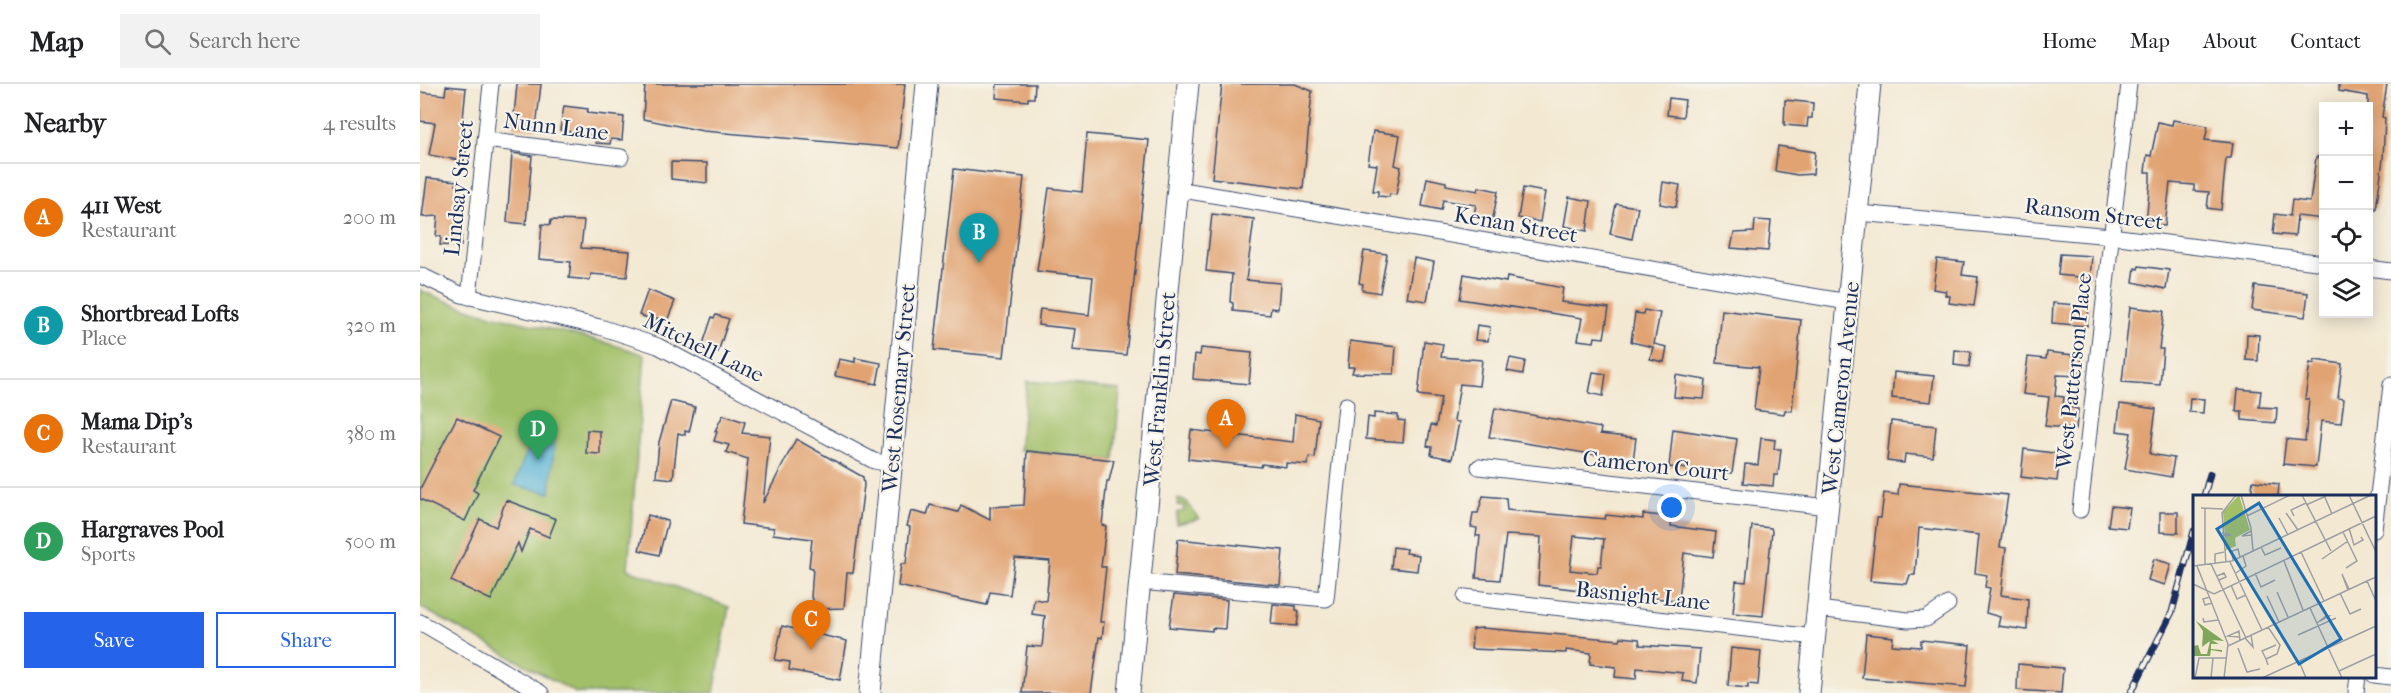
<!DOCTYPE html>
<html lang="en">
<head>
<meta charset="utf-8">
<style>
	:root { --surface:#fff; --page:#f2f2f2; --text:#202124; --muted:#757577; --line:#e0e0e0; --accent:#2563eb }
	body { margin:0; font-family:"IM FELL French Canon",serif; background:var(--page); color:var(--text) }
	.controls { position:absolute; right:18px; top:18px; display:grid; overflow:hidden; border-radius:0px; box-shadow:0 3px 15px #0003 }
	.controls button { width:54px; height:54px; display:grid; place-items:center; padding:0; border:0; border-bottom:2px solid var(--line); background:var(--surface); color:var(--text); font:30px sans-serif }
	.you { position:absolute; left:1252px; top:424px; width:21px; height:21px; margin:-15px; border:4px solid #fff; border-radius:50%; background:#1a73e8; box-shadow:0 0 0 9px #1a73e833 }
	.badge { display:grid; place-items:center; width:39px; height:39px; border-radius:50%; background:var(--accent); color:#fff; font-size:20px; font-weight:700 }
	.pin { position:absolute; translate:-50% -50px; filter:drop-shadow(0 2px 3px #0008) }
	.pin::after { content:''; position:absolute; top:32px; width:21px; height:18px; background:inherit; clip-path:polygon(0 0,100% 0,50% 100%) }
	.list { margin:0; padding:0; list-style:none }
	h2 { display:flex; justify-content:space-between; align-items:center; height:78px; margin:0; padding:0 24px; font-size:26px }
	h2 small { font-size:20px; font-weight:400; color:var(--muted) }
	.list li { display:grid; grid-template-columns:39px 1fr auto; gap:18px; align-items:center; box-sizing:border-box; height:108px; padding:0 24px; border-top:2px solid var(--line) }
	.list b { display:block; font-size:22px; white-space:nowrap }
	.list p { margin:0; font-size:20px; white-space:nowrap; color:var(--muted) }
	.list em { font-size:20px; font-style:normal; color:var(--muted) }
	.actions { display:flex; gap:12px; padding:18px 24px }
	.actions a { flex:1; padding:14px 0; border:2px solid var(--accent); border-radius:0px; text-align:center; font-size:21px; color:var(--accent) }
	.actions .main { background:var(--accent); color:#fff }
	.icon { flex:none; width:33px; height:33px; fill:none; stroke:currentColor; stroke-width:2; stroke-linecap:round; stroke-linejoin:round }
	.map { position:relative; flex:none; width:1971px; height:609px; overflow:hidden }
	header { display:flex; align-items:center; gap:36px; box-sizing:border-box; height:84px; padding:0 30px; background:var(--surface); border-bottom:2px solid var(--line) }
	header strong { font-size:28px }
	nav { display:flex; gap:33px; margin-inline-start:auto; font-size:21px }
	.search { width:420px; height:54px; background:var(--page); display:flex; align-items:center; gap:15px; box-sizing:border-box; padding:0 21px; border-radius:0px; color:var(--muted); font-size:22px }
	main { display:flex }
	aside { flex:1; background:var(--surface) }
	.map>svg:first-child { display:block }
	.green { fill:#a1bf67; stroke:#5e7762; stroke-width:1.5 }
	.water { fill:#58b4d6; stroke:#3a729a; stroke-width:1.5 }
	.building { fill:#e1a372; fill-rule:evenodd }
	.lines { fill:none; stroke-linecap:round; stroke-linejoin:round }
	.street-casing { stroke:#3b4b70; stroke-width:17 }
	.secondary-casing { stroke:#3b4b70; stroke-width:23 }
	.street { stroke:#fff; stroke-width:15 }
	.secondary { stroke:#fff; stroke-width:21 }
	.rail-casing { stroke:#1b2f5e; stroke-width:7 }
	.rail { stroke:#f7f3e8; stroke-width:4.5; stroke-dasharray:14; stroke-linecap:butt }
	.labels { text-anchor:middle; stroke-width:4.5; stroke-linejoin:round; paint-order:stroke }
	.street-label { font-size:22px; fill:#1b2f5e; stroke:#f7f3e8 }
	.inset-road { fill:none; stroke:#9d9fa4; stroke-width:1.5 }
	.view { fill:#1f6fb2; fill-opacity:0.15; stroke:#1f6fb2; stroke-width:3 }
	.inset-edge { fill:none; stroke:#1b2f5e; stroke-width:3 }
</style>
</head>
<body>
<header>
<strong>Map</strong>
<div class="search"><svg class="icon" aria-label="search" viewBox="0 0 24 24"><circle cx="10" cy="10" r="6"/><path d="M15 15l6 6"/></svg>Search here</div>
<nav><a>Home</a><a>Map</a><a>About</a><a>Contact</a></nav>
</header>
<main>
<aside>
<h2>Nearby<small>4 results</small></h2>
<ul class="list">
<li><span class="badge" style="background:#e8710a">A</span><div><b>411 West</b><p>Restaurant</p></div><em>200 m</em></li>
<li><span class="badge" style="background:#0f9aa8">B</span><div><b>Shortbread Lofts</b><p>Place</p></div><em>320 m</em></li>
<li><span class="badge" style="background:#e8710a">C</span><div><b>Mama Dip's</b><p>Restaurant</p></div><em>380 m</em></li>
<li><span class="badge" style="background:#2e9e5b">D</span><div><b>Hargraves Pool</b><p>Sports</p></div><em>500 m</em></li>
</ul>
<div class="actions"><a class="main">Save</a><a>Share</a></div>
</aside>
<div class="map">
<svg width="1971" height="609" viewBox="0 0 1971 609">
	<rect width="100%" height="100%" fill="#f7f3e8"/>
	<filter id="ink" filterUnits="userSpaceOnUse"><feTurbulence type="fractalNoise" baseFrequency=".0167" numOctaves="2"/><feDisplacementMap in="SourceGraphic" scale="12" xChannelSelector="R" yChannelSelector="G"/><feConvolveMatrix kernelMatrix="1 2 1 2 8 2 1 2 1" color-interpolation-filters="sRGB"/></filter>
	<filter id="wash" filterUnits="userSpaceOnUse"><feTurbulence type="fractalNoise" baseFrequency=".008" numOctaves="4" result="noise"/><feDisplacementMap in="SourceGraphic" scale="24" xChannelSelector="R" yChannelSelector="G"/><feGaussianBlur stdDeviation="1.35" result="paint"/><feColorMatrix in="noise" values="0 0 0 0 0 0 0 0 0 0 0 0 0 0 0 0 0 1.4 0 .05"/><feComposite in="paint" operator="in"/></filter>
	<g filter="url(#wash)">
		<rect width="100%" height="100%" fill="#f3e9d3"/>
		<g class="green">
			<path d="M0 206C71 239 151 244 225 271L208 485 309 523 294 609H156L0 523Z"/>
			<polygon points="607,297 700,306 694,376 599,366"/>
			<polygon points="758,415 767,418 779,435 756,440 757,428 763,428 764,422 757,421"/>
		</g>
		<polygon class="water" points="115,346 135,350 130,409 94,401"/>
		<g id="blocks">
			<g class="building">
				<polygon points="97,0 121,0 116,45 93,43"/>
				<polygon points="225,0 485,0 478,64 283,47 223,35"/>
				<polygon points="577,0 615,0 614,14 608,14 608,17 576,14"/>
				<polygon points="802,0 875,0 892,7 883,105 792,94"/>
				<polygon points="1919,0 1967,0 1962,33 1965,34 1963,75 1956,125 1948,125 1948,12 1919,7"/>
				<polygon points="26,2 46,4 41,55 45,55 44,62 47,62 44,77 9,71 15,39 0,37 0,8 25,11"/>
				<polygon points="1249,14 1265,16 1263,33 1247,31"/>
				<polygon points="1365,16 1393,19 1392,34 1388,34 1387,43 1364,41"/>
				<polygon points="144,22 168,25 167,29 204,33 202,56 191,55 190,60 176,59 177,52 140,46"/>
				<polygon points="1753,36 1788,42 1785,56 1813,59 1811,74 1806,74 1801,126 1787,124 1789,108 1774,107 1774,101 1750,99 1745,142 1726,140 1730,96 1730,88 1725,88 1727,71 1731,72 1738,38 1752,41"/>
				<polygon points="953,47 980,51 975,81 981,83 976,111 970,110 969,113 958,112 958,107 953,107 957,81 948,80"/>
				<polygon points="667,50 729,56 706,271 652,266 655,245 618,241 620,225 669,231 673,193 617,187 629,104 662,108"/>
				<polygon points="1358,62 1395,68 1393,90 1377,91 1355,87"/>
				<polygon points="92,69 112,72 106,140 87,138"/>
				<polygon points="1896,73 1904,73 1904,135 1877,132 1875,152 1853,150 1855,130 1870,132 1872,116 1890,118"/>
				<polygon points="251,78 287,79 287,99 251,95"/>
				<polygon points="534,85 604,93 584,273 514,266"/>
				<polygon points="7,94 37,97 36,101 40,101 36,138 42,138 41,162 20,161 21,152 16,152 18,132 2,133"/>
				<polygon points="1007,94 1026,98 1026,101 1058,107 1059,103 1078,107 1073,134 1054,131 1056,121 1023,116 1021,126 1002,122"/>
				<polygon points="1243,98 1260,101 1256,123 1240,120"/>
				<polygon points="1103,104 1125,108 1120,138 1098,134"/>
				<polygon points="1149,113 1171,117 1167,147 1144,142"/>
				<polygon points="1196,120 1218,123 1212,155 1190,150"/>
				<polygon points="792,130 834,135 826,196 860,199 858,225 851,224 850,231 813,227 813,219 810,218 812,190 786,187"/>
				<polygon points="131,136 164,137 161,164 210,167 207,193 171,190 170,196 149,194 151,178 119,175 122,140 130,141"/>
				<polygon points="1335,136 1351,137 1348,167 1311,164 1314,149 1334,148"/>
				<polygon points="944,167 967,170 960,209 942,206 943,200 939,199"/>
				<polygon points="1640,170 1672,172 1670,194 1638,191"/>
				<polygon points="994,174 1014,178 1007,217 987,214"/>
				<polygon points="1517,175 1544,178 1542,191 1558,193 1554,222 1529,219 1530,212 1525,211 1526,207 1513,205"/>
				<polygon points="1719,182 1749,186 1746,205 1713,198 1715,184 1718,185"/>
				<polygon points="1044,190 1086,198 1087,193 1143,204 1141,218 1189,224 1184,254 1175,253 1174,258 1158,256 1162,234 1040,215"/>
				<polygon points="1835,202 1888,209 1885,233 1832,226"/>
				<polygon points="228,206 255,217 247,237 237,234 236,237 219,231"/>
				<polygon points="1633,219 1669,222 1667,242 1632,239"/>
				<polygon points="1710,223 1744,227 1739,265 1743,265 1740,301 1702,298"/>
				<polygon points="1224,226 1240,229 1234,260 1247,263 1244,278 1230,275 1233,263 1211,258 1215,229 1223,230"/>
				<polygon points="1302,226 1381,236 1372,327 1365,326 1364,330 1334,326 1339,283 1297,279"/>
				<polygon points="296,231 309,235 298,268 282,263 292,233 294,234"/>
				<polygon points="1057,241 1070,243 1068,257 1055,256"/>
				<polygon points="1827,250 1839,251 1838,277 1826,276"/>
				<polygon points="930,257 976,263 974,290 932,289 934,283 928,283"/>
				<polygon points="1004,257 1023,260 1021,273 1062,276 1059,302 1040,300 1034,337 1039,338 1032,375 1011,371 1012,363 1007,362 1011,341 1016,342 1021,314 998,311"/>
				<polygon points="781,264 832,269 829,300 773,295 775,270 780,271"/>
				<polygon points="1535,266 1551,268 1549,283 1534,281"/>
				<polygon points="1627,268 1662,272 1660,292 1637,291 1635,312 1644,313 1643,322 1658,325 1656,345 1625,342 1629,313 1603,310 1608,273 1626,275"/>
				<polygon points="435,274 461,279 457,300 415,292 419,275 435,278"/>
				<polygon points="1090,274 1105,277 1103,290 1087,287"/>
				<polygon points="1895,276 1922,280 1918,314 1924,315 1921,339 1901,337 1896,383 1863,380 1866,355 1885,357 1889,315 1885,315 1890,279 1894,280"/>
				<polygon points="1173,288 1186,290 1183,312 1169,309"/>
				<polygon points="1474,288 1514,292 1511,318 1472,314"/>
				<polygon points="1256,291 1286,296 1284,315 1254,313"/>
				<polygon points="1818,305 1841,307 1839,323 1857,324 1856,339 1822,336 1822,327 1816,327"/>
				<polygon points="1770,314 1784,315 1783,329 1769,328"/>
				<polygon points="251,317 275,323 269,348 265,347 265,351 258,349 253,395 236,393 239,358"/>
				<polygon points="1700,320 1736,325 1730,370 1754,374 1751,393 1705,385 1711,349 1697,347"/>
				<polygon points="1075,324 1181,344 1180,350 1216,354 1213,377 1069,353"/>
				<polygon points="954,329 978,331 978,336 985,337 983,358 946,355 948,333 954,334"/>
				<polygon points="875,330 899,335 895,374 889,373 888,381 866,379 866,383 842,380 841,383 768,375 771,346 873,358"/>
				<polygon points="303,331 325,338 322,349 350,352 343,419 376,355 443,393 444,401 433,489 427,489 424,524 396,525 391,513 393,484 389,483 392,455 353,450 354,444 321,440 328,375 306,368 309,361 294,357 297,348 295,347"/>
				<polygon points="37,333 79,353 53,406 58,409 45,437 0,415 0,405"/>
				<polygon points="1471,337 1516,342 1513,373 1485,370 1484,379 1467,377"/>
				<polygon points="1253,345 1317,355 1312,389 1249,383"/>
				<polygon points="167,346 180,347 180,370 166,369"/>
				<polygon points="1341,354 1355,356 1354,365 1361,365 1358,391 1354,391 1353,402 1323,399 1325,380 1338,381"/>
				<polygon points="1604,365 1640,370 1637,397 1601,393"/>
				<polygon points="607,367 694,376 689,397 687,397 682,441 686,442 681,483 686,483 680,538 684,538 682,554 679,553 671,609 602,609 607,562 622,563 625,532 612,530 614,515 626,517 630,477 595,474 590,511 570,508 567,521 478,502 481,480 486,480 490,443 487,442 491,427 507,431 510,421 538,428 541,421 570,436 570,423 604,421"/>
				<polygon points="1833,397 1859,400 1858,412 1831,412"/>
				<polygon points="1479,400 1588,411 1580,463 1586,464 1581,511 1608,515 1607,546 1578,542 1580,533 1566,529 1570,504 1565,503 1567,491 1555,489 1559,451 1499,444 1495,491 1490,491 1487,500 1450,497 1457,434 1461,434 1464,409 1478,411"/>
				<path d="M1063 412 1086 414 1087 426 1185 435 1186 431 1223 435V430L1252 433 1251 442 1296 448 1293 473 1264 469 1259 516 1229 514 1118 501 1121 453 1086 451 1080 496 1056 494 1060 452H1056L1057 444 1051 443 1053 429H1058ZM1154 452 1184 455 1181 482H1178L1177 489 1150 486Z"/>
				<polygon points="86,416 136,435 129,453 110,445 101,468 98,459 71,516 31,497 60,435 76,443"/>
				<polygon points="1691,422 1710,424 1707,444 1688,442"/>
				<polygon points="1740,428 1758,428 1758,449 1740,448"/>
				<polygon points="228,431 248,437 239,471 219,466"/>
				<polygon points="1332,442 1351,444 1352,447 1343,532 1313,529 1316,497 1326,498"/>
				<polygon points="758,455 863,466 860,501 755,491"/>
				<polygon points="973,463 987,465 986,469 999,471 997,487 971,484"/>
				<polygon points="1734,475 1751,480 1745,501 1728,496"/>
				<polygon points="754,511 807,516 805,545 792,544 792,547 749,543"/>
				<polygon points="853,520 876,522 876,526 879,527 877,542 851,540"/>
				<polygon points="362,542 427,557 420,596 369,586 370,578 355,576"/>
				<polygon points="1062,544 1200,556 1201,553 1219,555 1220,561 1280,565 1277,599 1262,597 1263,589 1217,584 1216,595 1195,593 1196,583 1170,580 1171,569 1146,566 1146,569 1051,565 1053,545"/>
				<polygon points="1446,550 1473,553 1472,561 1501,563 1501,556 1550,561 1546,603 1442,594"/>
				<polygon points="1311,564 1341,567 1338,601 1328,600 1328,604 1308,602"/>
				<polygon points="1598,580 1643,584 1641,609 1597,606"/>
			</g>
		</g>
	</g>
	<g filter="url(#ink)">
		<use href="#blocks" fill-opacity="0" stroke="#3b4b70" stroke-width="1.5"/>
		<g class="lines">
			<g class="street-casing">
				<g id="street">
					<polyline points="65,56 201,73"/>
					<polyline points="757,105 1428,218"/>
					<polyline points="1439,129 1691,152 1904,179"/>
					<polyline points="1948,184 1971,187"/>
					<polyline points="0,191 42,211 180,243 238,262 454,377 471,380"/>
					<polyline points="49,213 71,0"/>
					<polyline points="1059,383 1408,423"/>
					<polyline points="1660,426 1709,0"/>
					<polyline points="1954,446 1971,301"/>
					<polyline points="720,498 906,515 926,321"/>
					<polyline points="1045,513 1395,553"/>
					<polyline points="1398,525 1488,536 1506,535 1528,520"/>
					<polyline points="0,538 121,609"/>
					<polyline points="1954,591 1971,593"/>
					<polyline points="1936,609 1938,592"/>
				</g>
			</g>
			<g class="secondary-casing">
				<g id="secondary">
					<polyline points="450,609 507,0"/>
					<polyline points="709,609 768,0"/>
					<polyline points="1389,609 1450,0"/>
				</g>
			</g>
			<use href="#street" class="street"/>
			<use href="#secondary" class="secondary"/>
			<g class="rail-casing">
				<g id="rail">
					<polyline points="1784,412 1790,390"/>
					<polyline points="1711,609 1752,528 1774,447"/>
				</g>
			</g>
			<use href="#rail" class="rail"/>
		</g>
	</g>
	<g class="labels">
		<g class="street-label">
			<text transform="translate(136 42) rotate(7)" y="8">Nunn Lane</text>
			<text transform="translate(38 104) rotate(-84)" y="8">Lindsay Street</text>
			<text transform="translate(1674 129) rotate(7)" y="8">Ransom Street</text>
			<text transform="translate(1096 140) rotate(10)" y="8">Kenan Street</text>
			<text transform="translate(284 263) rotate(26)" y="8">Mitchell Lane</text>
			<text transform="translate(1653 287) rotate(-84)" y="8">West Patterson Place</text>
			<text transform="translate(478 304) rotate(-85)" y="8">West Rosemary Street</text>
			<text transform="translate(1420 304) rotate(-84)" y="8">West Cameron Avenue</text>
			<text transform="translate(739 305) rotate(-85)" y="8">West Franklin Street</text>
			<text transform="translate(1236 381) rotate(6)" y="8">Cameron Court</text>
			<text transform="translate(1223 511) rotate(6)" y="8">Basnight Lane</text>
		</g>
	</g>
	<g transform="translate(1773 411)">
		<rect width="183" height="183" fill="#f3e9d3"/>
		<path d="M46 0 57 35 42 43 43 51 33 55 30 17Z" fill="#a1bf67"/>
		<path d="M3 126 31 146 19 145 26 149H18V154L29 155V157L18 155 17 161H0V151L5 150 8 159H14L17 146 9 152 10 136Z" fill="#80a65c"/>
		<path class="inset-road" d="M48 0 58 33 60 56M109 0 138 56M131 0 139 19M156 0 183 57M113 10 131 2M8 13 30 14M12 14V70M93 18 105 35M54 21 97 0M101 21 98 15 113 8M86 23 95 40M156 33 161 50 170 45 168 42M58 36 49 41 58 40M150 37 164 66 153 73M29 38 38 40 29 41M68 52 72 60 88 53M108 57 131 106M129 64 155 46M40 66 39 56 45 54 47 62M91 66 110 115M33 67 29 18 43 0M37 67 69 135M18 69 53 143M22 69V59L31 57M0 71 39 66 178 0M4 71 35 149 31 183M43 78 53 71 50 61M62 78 68 92 82 85M24 81 31 78 33 82 26 85M183 82 174 86 183 106M0 89 21 99 183 21M38 90 44 104 53 100M155 95 149 79 156 94M84 97 95 122M147 98 157 119 168 114M74 101 86 127M17 102 10 104 12 110 19 108M117 113 149 183M10 123 11 127 25 125M124 128 133 121H136L127 126M75 132 87 150 84 159 73 164 75 170M105 140 143 123M46 142 35 141 46 136 47 145M52 143 60 152 58 140M35 151 174 86M45 153 54 177 67 174M73 164 69 156 83 150M106 166 113 183M146 176 183 159M2 183 6 163H34M18 183 20 163M69 183 183 131"/>
		<path class="view" d="M66 8 148 144 106 169 24 34Z"/>
		<rect width="183" height="183" class="inset-edge"/>
	</g>
</svg>
<div class="controls">
<button>+</button>
<button>−</button>
<button><svg class="icon" aria-label="locate" viewBox="0 0 24 24"><circle cx="12" cy="12" r="6"/><path d="M12 2v4M12 18v4M2 12h4M18 12h4"/></svg></button>
<button><svg class="icon" aria-label="layers" viewBox="0 0 24 24"><path d="M12 4l9 5-9 5-9-5zM3 14l9 5 9-5"/></svg></button>
</div>
<div class="you"></div>
<div class="pin badge" style="left:806px;top:365px;background:#e8710a">A</div>
<div class="pin badge" style="left:559px;top:179px;background:#0f9aa8">B</div>
<div class="pin badge" style="left:391px;top:566px;background:#e8710a">C</div>
<div class="pin badge" style="left:118px;top:376px;background:#2e9e5b">D</div>
</div>
</main>
</body>
</html>
